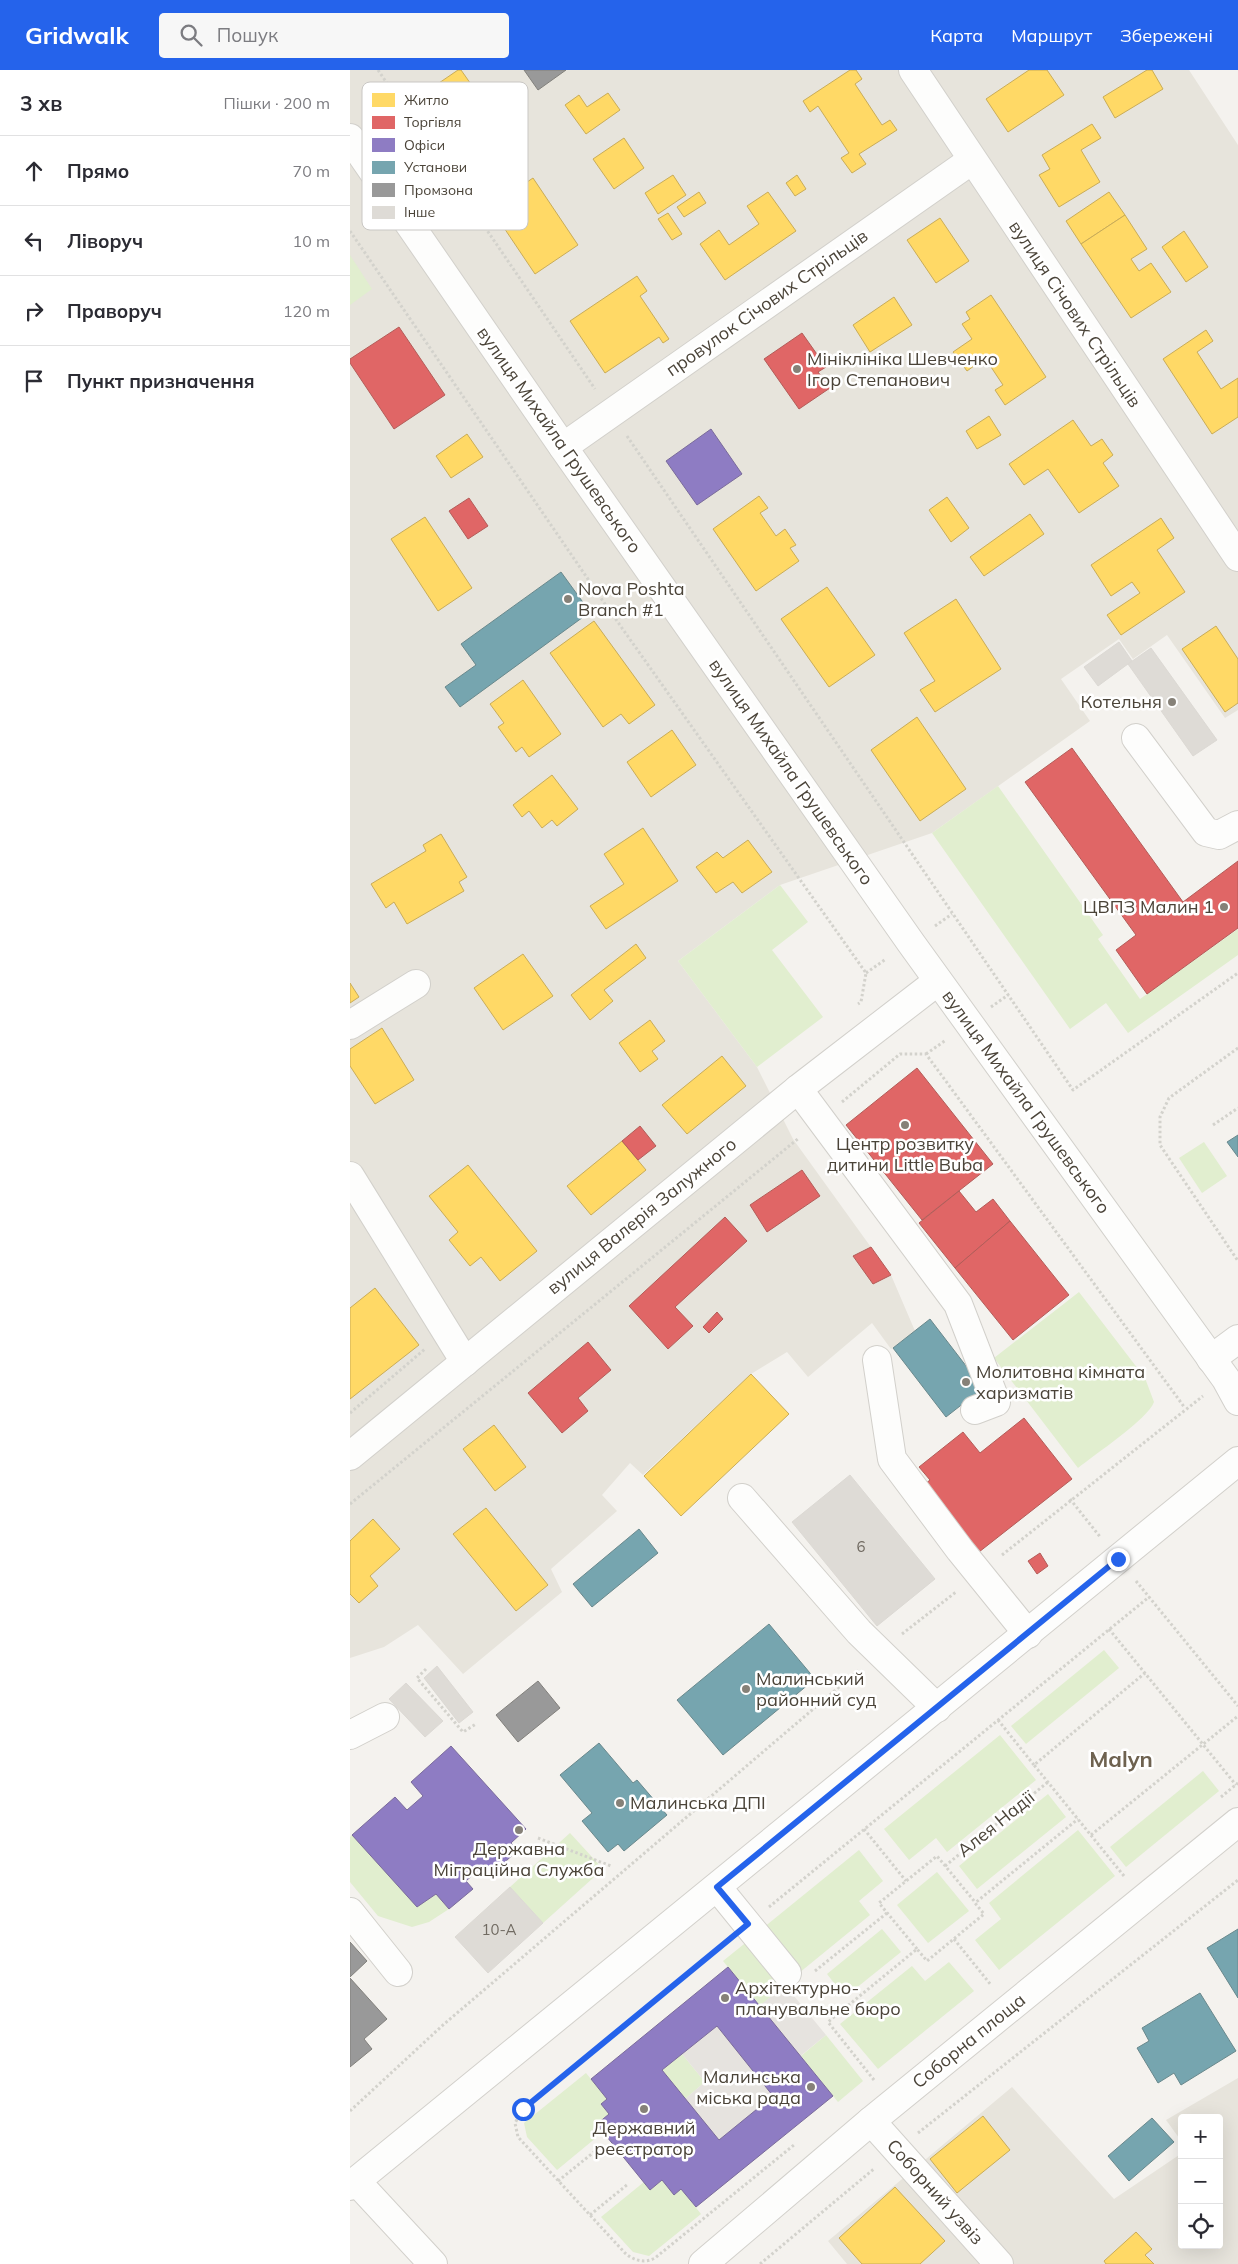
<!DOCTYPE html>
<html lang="uk">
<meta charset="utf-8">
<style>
:root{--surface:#fff;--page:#f7f7f7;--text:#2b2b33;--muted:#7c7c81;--line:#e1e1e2;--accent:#2563eb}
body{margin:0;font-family:Mulish,sans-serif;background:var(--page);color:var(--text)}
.controls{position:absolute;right:15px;bottom:15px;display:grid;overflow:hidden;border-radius:5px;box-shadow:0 5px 20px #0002}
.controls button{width:45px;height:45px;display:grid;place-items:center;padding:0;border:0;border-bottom:1px solid var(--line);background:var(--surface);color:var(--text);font:25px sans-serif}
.stop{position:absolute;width:15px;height:15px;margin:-11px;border:4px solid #2563eb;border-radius:50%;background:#fff}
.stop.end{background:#2563eb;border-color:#fff;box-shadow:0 1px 5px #0008}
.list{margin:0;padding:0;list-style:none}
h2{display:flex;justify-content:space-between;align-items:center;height:65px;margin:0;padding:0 20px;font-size:21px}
h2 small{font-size:16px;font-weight:400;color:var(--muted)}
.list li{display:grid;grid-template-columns:32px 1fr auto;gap:15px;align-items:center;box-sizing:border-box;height:70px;padding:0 20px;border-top:1px solid var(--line)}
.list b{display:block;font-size:19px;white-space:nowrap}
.list em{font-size:16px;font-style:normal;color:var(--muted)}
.icon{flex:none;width:28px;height:28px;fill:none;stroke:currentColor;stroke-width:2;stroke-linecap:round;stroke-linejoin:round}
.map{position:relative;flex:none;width:888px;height:2194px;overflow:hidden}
header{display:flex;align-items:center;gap:30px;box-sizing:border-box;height:70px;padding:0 25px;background:var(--accent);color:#fff}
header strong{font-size:24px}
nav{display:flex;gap:28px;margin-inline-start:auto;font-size:18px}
.search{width:350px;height:45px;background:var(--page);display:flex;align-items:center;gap:12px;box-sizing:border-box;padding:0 18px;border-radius:5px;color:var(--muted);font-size:19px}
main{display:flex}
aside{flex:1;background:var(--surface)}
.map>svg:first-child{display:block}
.residential{fill:#e7e4dc}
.green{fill:#e1eecf}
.parking{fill:#e6e3df}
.homes{fill:#ffd966;stroke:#c9ac58}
.shops{fill:#e06666;stroke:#b35c58}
.offices{fill:#8e7cc3;stroke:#7a6b9a;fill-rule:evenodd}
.public{fill:#76a5af;stroke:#69888c}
.industry{fill:#999;stroke:#82807c}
.building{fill:#dedbd6;stroke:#dcd9d4}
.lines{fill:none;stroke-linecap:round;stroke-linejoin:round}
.minor-casing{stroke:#d2d0cb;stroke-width:30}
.path{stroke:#d3d2cc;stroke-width:3;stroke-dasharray:2.5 2.5;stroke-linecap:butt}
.minor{stroke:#fdfdfc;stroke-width:28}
.route{stroke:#2563eb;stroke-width:6}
.poi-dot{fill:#868178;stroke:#fff;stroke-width:2}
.labels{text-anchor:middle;stroke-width:5;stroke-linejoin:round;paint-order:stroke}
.number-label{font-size:15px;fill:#706a61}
.street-label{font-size:18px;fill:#4b4439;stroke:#fff}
.poi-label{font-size:18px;fill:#4b4439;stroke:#fff;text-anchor:start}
.district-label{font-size:22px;font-weight:bold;fill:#6e6250;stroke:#fff}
.key{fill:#fff;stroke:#c9c7c4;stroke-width:1}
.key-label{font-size:14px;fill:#4b4439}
</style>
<header>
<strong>Gridwalk</strong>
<div class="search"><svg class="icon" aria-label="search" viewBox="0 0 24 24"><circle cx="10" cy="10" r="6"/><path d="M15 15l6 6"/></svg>Пошук</div>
<nav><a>Карта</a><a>Маршрут</a><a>Збережені</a></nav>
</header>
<main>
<aside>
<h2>3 хв<small>Пішки · 200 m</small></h2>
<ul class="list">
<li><svg class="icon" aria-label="ahead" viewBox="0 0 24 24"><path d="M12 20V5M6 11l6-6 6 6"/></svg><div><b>Прямо</b></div><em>70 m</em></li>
<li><svg class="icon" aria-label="left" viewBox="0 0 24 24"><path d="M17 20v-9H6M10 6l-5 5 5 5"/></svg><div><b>Ліворуч</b></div><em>10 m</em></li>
<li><svg class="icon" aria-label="right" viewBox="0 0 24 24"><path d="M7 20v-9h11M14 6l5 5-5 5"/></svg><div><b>Праворуч</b></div><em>120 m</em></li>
<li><svg class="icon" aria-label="arrive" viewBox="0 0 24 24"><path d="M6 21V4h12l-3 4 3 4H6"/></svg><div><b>Пункт призначення</b></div></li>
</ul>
</aside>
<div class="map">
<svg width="888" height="2194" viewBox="0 0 888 2194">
<rect width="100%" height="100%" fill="#f4f2ee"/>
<g class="residential">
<polygon points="0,0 839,0 888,75 888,640 875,648 817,565 783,589 769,569 711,609 740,651 582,763 430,815 328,891 407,997 443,1069 541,1205 565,1261 541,1279 522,1253 458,1307 437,1282 401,1304 293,1405 280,1393 252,1425 267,1441 201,1499 212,1522 113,1604 68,1555 34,1577 0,1588"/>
<polygon points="888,2008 888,2194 497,2194 478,2171 662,2017 764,2129 832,2083 832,2175 869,2175 869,2048 832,2048 832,2072 816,2050"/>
</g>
<g class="green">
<polygon points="0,185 22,219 0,235"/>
<polygon points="648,716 753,865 748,869 790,929 888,859 888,885 778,963 756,933 720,959 582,763"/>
<polygon points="430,815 458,852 422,880 473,947 407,997 328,891"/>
<polygon points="854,1072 877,1106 852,1123 829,1088"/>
<path d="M729,1222L795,1308L804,1332C798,1349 744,1385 728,1398L644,1288Z"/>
<polygon points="754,1580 769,1598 676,1674 661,1656"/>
<polygon points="650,1665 686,1710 597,1782 586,1768 559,1790 534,1759"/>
<polygon points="853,1701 869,1721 776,1797 760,1777"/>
<polygon points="698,1724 716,1747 627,1819 609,1796"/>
<polygon points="728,1760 765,1806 649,1900 625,1870 651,1849 639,1833"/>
<polygon points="220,1763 253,1799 193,1853 160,1817"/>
<polygon points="2,1765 67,1836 86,1824 99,1839 79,1852 62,1857 28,1846 0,1812 0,1767"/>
<polygon points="509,1780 533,1811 509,1831 520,1845 449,1903 413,1858"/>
<polygon points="587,1802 619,1841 578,1873 547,1835"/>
<polygon points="532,1859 551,1882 495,1927 477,1904"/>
<polygon points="399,1870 435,1915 410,1936 373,1891"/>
<polygon points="599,1892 624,1921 528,1999 490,1954 562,1896 575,1911"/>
<polygon points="476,1965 513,2011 488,2032 451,1986"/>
<polygon points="332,1984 355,2012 335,2029 312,2000"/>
<polygon points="236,2003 257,2029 251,2034 259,2044 247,2054 253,2062 207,2100 177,2067 174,2053"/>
<polygon points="312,2110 324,2125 331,2119 351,2144 299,2186 283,2182 251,2147 294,2112 300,2120"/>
</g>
<polygon class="parking" points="435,1915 476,1965 415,2015 423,2026 369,2070 335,2029 355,2012 332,1984 367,1956 374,1965"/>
<g class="homes">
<polygon points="108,0 111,0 156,64 112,94 67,28"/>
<polygon points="500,0 506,0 512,9 505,14 532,55 540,50 547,60 509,84 516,94 502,103 491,88 499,83 468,36 460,42 453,31"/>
<polygon points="679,0 697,0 714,25 658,62 636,29"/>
<polygon points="797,0 802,0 813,19 765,48 753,27"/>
<polygon points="258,23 270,40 236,64 215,35 229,25 237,37"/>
<polygon points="742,54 751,68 731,80 750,112 709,137 689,105 700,99 692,85"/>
<polygon points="274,68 294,98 264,119 243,89"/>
<polygon points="323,105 336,125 308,144 295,123"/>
<polygon points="447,105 456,119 445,126 436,113"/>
<polygon points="183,108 228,175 185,204 140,137"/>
<polygon points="349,122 356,133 334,147 327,137"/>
<polygon points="418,122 446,161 375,210 350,174 369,160 379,175 409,154 397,136"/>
<polygon points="759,122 775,145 731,174 716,151"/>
<polygon points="318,143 332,164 322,170 308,149"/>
<polygon points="775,145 797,179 781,189 789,201 801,193 821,222 781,248 731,174"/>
<polygon points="590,148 619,191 586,213 557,170"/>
<polygon points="834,161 858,197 836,212 812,177"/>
<polygon points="287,206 297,221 290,226 319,269 313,273 309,267 255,303 220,251"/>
<polygon points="641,225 696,307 655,335 645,320 653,315 635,288 617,301 603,282 622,269 612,254 620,249 616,242"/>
<polygon points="544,227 562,255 520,282 503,255"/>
<polygon points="856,260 863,271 847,282 871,319 888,308 888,347 862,364 813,289"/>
<polygon points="639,346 651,365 627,379 616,361"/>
<polygon points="723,350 741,376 752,369 763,385 753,393 769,416 729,443 698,399 674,415 659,394"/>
<polygon points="117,364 133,387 101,408 86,386"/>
<polygon points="409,426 418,438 410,443 426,466 435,459 446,475 440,478 449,491 406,521 363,459"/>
<polygon points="597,427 619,458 601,472 579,440"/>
<polygon points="680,444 694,464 634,506 620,487"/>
<polygon points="75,447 122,518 88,541 41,469"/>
<polygon points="811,448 824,468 807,480 835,522 771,565 757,545 790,523 782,512 761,526 741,495"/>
<polygon points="477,517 525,585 479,617 431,549"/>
<polygon points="606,529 651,599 585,642 570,620 585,611 554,563"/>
<polygon points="244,551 305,635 279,654 271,644 253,657 200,583"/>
<polygon points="866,556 888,589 888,633 875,642 832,579"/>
<polygon points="173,610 211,664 179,687 172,677 166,682 148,657 154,653 140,634"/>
<polygon points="567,647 616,719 570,751 521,680"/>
<polygon points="322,660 346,695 301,727 277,692"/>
<polygon points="202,705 228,739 207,756 202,750 192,758 179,741 172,747 163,735"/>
<polygon points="293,758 328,811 256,859 240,836 274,814 254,784"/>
<polygon points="91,764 117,807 109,812 114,821 57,854 44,832 36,838 21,814 76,781 73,775"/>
<polygon points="398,770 422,802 392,823 383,812 366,823 346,797 367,782 373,788"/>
<polygon points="286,874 296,888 254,920 263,931 240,950 221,925"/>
<polygon points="173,884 203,926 153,960 124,918"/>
<polygon points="0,913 9,927 0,933"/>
<polygon points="300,950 315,971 302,981 308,989 290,1002 269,973"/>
<polygon points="32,958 64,1010 25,1034 0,996 0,979"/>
<polygon points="372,986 396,1016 337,1064 312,1035"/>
<polygon points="272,1071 296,1100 241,1145 217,1116"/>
<polygon points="118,1095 187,1181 150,1211 131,1187 120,1196 99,1170 108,1162 79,1126"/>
<polygon points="25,1218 69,1275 0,1329 0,1238"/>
<polygon points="401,1304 439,1344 331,1446 294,1406"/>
<polygon points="144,1355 176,1397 145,1421 113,1379"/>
<polygon points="136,1438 198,1515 166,1541 103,1464"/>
<polygon points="23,1449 50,1479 20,1506 28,1516 9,1533 0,1524 0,1471"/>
<polygon points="633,2046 660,2080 607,2123 580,2089"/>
<polygon points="545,2117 595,2171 570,2194 512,2194 489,2168"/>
<polygon points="786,2162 802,2179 795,2185 804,2194 756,2194 754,2191"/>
</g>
<g class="shops">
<polygon points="49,257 95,325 44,359 0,293 0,289"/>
<polygon points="452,263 476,297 468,302 480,318 449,339 414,289"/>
<polygon points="119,428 138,456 118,469 99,441"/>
<polygon points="722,678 833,832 888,791 888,858 797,924 766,880 786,865 675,712"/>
<polygon points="567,998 643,1094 572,1150 496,1055"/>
<polygon points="290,1056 306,1076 288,1090 272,1071"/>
<polygon points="452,1100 470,1126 417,1162 400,1135"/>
<polygon points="609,1121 626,1142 643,1129 660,1151 605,1198 569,1153"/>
<polygon points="375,1147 397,1171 325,1237 343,1256 318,1279 279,1236"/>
<polygon points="660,1151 719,1225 663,1270 605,1198"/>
<polygon points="521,1177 541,1205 523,1214 503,1186"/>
<polygon points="367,1242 373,1249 359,1263 353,1257"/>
<polygon points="238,1272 261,1300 228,1328 238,1341 212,1363 178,1323"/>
<polygon points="674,1348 722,1409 629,1482 575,1414 580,1410 569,1397 613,1362 630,1383"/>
<polygon points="690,1483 698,1496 687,1504 678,1491"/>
</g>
<g class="offices">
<polygon points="361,359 392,404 347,435 316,391"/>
<polygon points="101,1676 176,1759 161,1773 168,1780 143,1803 135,1794 116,1811 123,1819 99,1839 86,1824 67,1837 2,1765 45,1727 57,1740 73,1726 61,1712"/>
<path d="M378,1897L483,2026L346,2137L331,2119L324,2125L312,2110L300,2120L253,2062L247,2054L259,2044L251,2034L257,2029L241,2009ZM367,1956L423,2026L369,2070L312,2000Z"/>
</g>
<g class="public">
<polygon points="211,502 240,542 110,637 95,617 126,595 111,574"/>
<polygon points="888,1065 888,1087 877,1072"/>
<polygon points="580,1249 633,1318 596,1347 543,1278"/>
<polygon points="289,1459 308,1483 242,1537 223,1514"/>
<polygon points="419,1554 465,1609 373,1685 327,1630"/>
<polygon points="249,1673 283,1713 287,1710 317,1745 274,1781 268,1774 258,1782 232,1751 242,1743 210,1705"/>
<polygon points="888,1859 888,1928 857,1878"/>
<polygon points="850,1923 886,1981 831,2015 824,2003 808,2013 787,1978 799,1971 792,1958"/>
<polygon points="802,2048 824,2072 779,2111 758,2086"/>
</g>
<g class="industry">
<polygon points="174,0 216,0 188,20"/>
<polygon points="188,1611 210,1638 168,1672 146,1645"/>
<polygon points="0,1872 17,1891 0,1907"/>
<polygon points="0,1908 37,1949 14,1969 22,1979 0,1997"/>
</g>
<g class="building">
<polygon points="769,572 782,591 748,616 734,597"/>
<polygon points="801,578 867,670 843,686 778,594"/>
<polygon points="500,1405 585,1509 527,1556 442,1452"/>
<polygon points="87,1596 123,1642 109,1653 74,1608"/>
<polygon points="56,1613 93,1651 75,1667 39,1629"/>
<polygon points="160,1817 193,1853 138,1903 105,1867"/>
</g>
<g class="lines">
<g class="minor-casing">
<g id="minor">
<polyline points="563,0 888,487"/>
<polyline points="0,68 213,377 561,873 876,1309 888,1331"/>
<polyline points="213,377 622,90"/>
<polyline points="786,668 856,762 869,765 888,755"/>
<polyline points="0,955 66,914"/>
<polyline points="448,1019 608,1234 646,1332 625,1340"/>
<polyline points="0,1106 115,1292"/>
<polyline points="861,1289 888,1269"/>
<polyline points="527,1290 542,1389 610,1480 678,1564"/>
<polyline points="0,1386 448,1019 588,911"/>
<polyline points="392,1428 509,1562 587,1638"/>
<polyline points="0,1665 35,1647"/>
<polyline points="367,1817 437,1903"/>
<polyline points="0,1842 48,1902"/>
<polyline points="521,2051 649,2194"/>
<polyline points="6,2111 83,2194"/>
<polyline points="0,2116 888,1391"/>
<polyline points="353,2194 521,2051 888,1752"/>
</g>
</g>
<g class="path">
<polyline points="28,0 245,319"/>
<polyline points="0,161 255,534 516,903 511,932 508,934"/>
<polyline points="277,366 723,1020 888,903"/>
<polyline points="585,856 602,844"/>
<polyline points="516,903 536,889"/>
<polyline points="641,937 658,925"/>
<polyline points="888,978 819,1028 810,1047 810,1075 888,1191"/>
<polyline points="576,984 596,970"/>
<polyline points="492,1032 550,984 576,984 835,1338"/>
<polyline points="863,1055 888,1038"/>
<polyline points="0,1343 75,1279"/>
<polyline points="720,1429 751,1468"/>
<polyline points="0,1434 449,1068"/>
<polyline points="652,1485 853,1326"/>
<polyline points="786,1511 888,1636"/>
<polyline points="759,1559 886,1715"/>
<polyline points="552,1564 606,1522"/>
<polyline points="76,1599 67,1608 113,1662 126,1654"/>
<polyline points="648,1650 684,1695"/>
<polyline points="871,1727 888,1713"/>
<polyline points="514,1759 556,1811"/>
<polyline points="741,1765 888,1646"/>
<polyline points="188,1768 261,1796"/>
<polyline points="595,1796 698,1712"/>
<polyline points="774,1806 684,1695 795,1603"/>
<polyline points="419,1837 799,1527"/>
<polyline points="604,1869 641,1915"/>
<path d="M376,1872L173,2039L165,2053L168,2067L275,2183C283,2190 294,2194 305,2188L444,2075"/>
<polyline points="567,1879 529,1833 587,1786 625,1832"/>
<polyline points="465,1901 537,1843"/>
<polyline points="524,2010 478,1952 567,1879 577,1891 634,1844 625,1833 728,1749"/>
<polyline points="0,2041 93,1955 509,1600"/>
<polyline points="568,2063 888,1810"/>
<polyline points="208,2111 249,2078"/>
<polyline points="240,2145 278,2114"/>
<polyline points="410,2194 525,2098"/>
</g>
<use href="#minor" class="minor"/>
</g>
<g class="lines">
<polyline class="route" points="173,2039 398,1854 367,1817 768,1489"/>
</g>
<g class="poi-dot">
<circle cx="447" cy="299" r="5"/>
<circle cx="218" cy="529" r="5"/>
<circle cx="822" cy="632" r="5"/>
<circle cx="874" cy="837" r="5"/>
<circle cx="555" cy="1055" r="5"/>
<circle cx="616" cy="1312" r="5"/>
<circle cx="396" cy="1619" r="5"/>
<circle cx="270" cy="1733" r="5"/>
<circle cx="169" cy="1760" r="5"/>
<circle cx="375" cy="1928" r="5"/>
<circle cx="461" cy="2017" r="5"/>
<circle cx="294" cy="2039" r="5"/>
</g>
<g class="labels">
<g class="number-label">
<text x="511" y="1482">6</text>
<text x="149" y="1865">10-А</text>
</g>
<g class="street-label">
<text transform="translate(417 233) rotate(-35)" y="6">провулок Січових Стрільців</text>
<text transform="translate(725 244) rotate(56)" y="6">вулиця Січових Стрільців</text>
<text transform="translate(209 370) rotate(55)" y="6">вулиця Михайла Грушевського</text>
<text transform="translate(441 702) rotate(55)" y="6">вулиця Михайла Грушевського</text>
<text transform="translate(676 1032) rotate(54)" y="6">вулиця Михайла Грушевського</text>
<text transform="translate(292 1146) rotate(-39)" y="6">вулиця Валерія Залужного</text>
<text transform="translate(646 1754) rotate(-39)" y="6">Алея Надії</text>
<text transform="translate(619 1971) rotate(-39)" y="6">Соборна площа</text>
<text transform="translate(585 2122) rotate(48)" y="6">Соборний узвіз</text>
</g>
<g class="poi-label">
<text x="457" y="295">Мініклініка Шевченко<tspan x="457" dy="21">Ігор Степанович</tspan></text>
<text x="228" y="525">Nova Poshta<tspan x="228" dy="21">Branch #1</tspan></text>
<text x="812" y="638" text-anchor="end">Котельня</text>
<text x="864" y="843" text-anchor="end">ЦВПЗ Малин 1</text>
<text x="555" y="1080" text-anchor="middle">Центр розвитку<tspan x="555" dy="21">дитини Little Buba</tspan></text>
<text x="626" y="1308">Молитовна кімната<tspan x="626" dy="21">харизматів</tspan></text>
<text x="406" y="1615">Малинський<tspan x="406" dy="21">районний суд</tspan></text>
<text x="280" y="1739">Малинська ДПІ</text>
<text x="169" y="1785" text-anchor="middle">Державна<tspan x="169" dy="21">Міграційна Служба</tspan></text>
<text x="385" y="1924">Архітектурно-<tspan x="385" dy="21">планувальне бюро</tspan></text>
<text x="451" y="2013" text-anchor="end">Малинська<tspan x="451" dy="21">міська рада</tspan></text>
<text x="294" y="2064" text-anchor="middle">Державний<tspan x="294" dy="21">реєстратор</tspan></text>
</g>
<g class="district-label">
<text x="771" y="1697">Malyn</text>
</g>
</g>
<rect x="12" y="12" width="166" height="148" rx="8" class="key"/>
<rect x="22" y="23" width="23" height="14" fill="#ffd966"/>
<rect x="22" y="46" width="23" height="13" fill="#e06666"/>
<rect x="22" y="68" width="23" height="14" fill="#8e7cc3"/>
<rect x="22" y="91" width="23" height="13" fill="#76a5af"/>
<rect x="22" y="113" width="23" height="14" fill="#999"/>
<rect x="22" y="136" width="23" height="13" fill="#dedbd6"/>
<g class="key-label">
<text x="54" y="35">Житло</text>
<text x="54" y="57">Торгівля</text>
<text x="54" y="80">Офіси</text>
<text x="54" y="102">Установи</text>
<text x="54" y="125">Промзона</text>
<text x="54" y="147">Інше</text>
</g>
</svg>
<div class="controls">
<button>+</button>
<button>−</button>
<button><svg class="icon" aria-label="locate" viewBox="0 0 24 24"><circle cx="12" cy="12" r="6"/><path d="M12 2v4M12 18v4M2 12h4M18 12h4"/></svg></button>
</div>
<div class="stop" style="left:173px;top:2039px"></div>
<div class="stop end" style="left:768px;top:1489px"></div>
</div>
</main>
